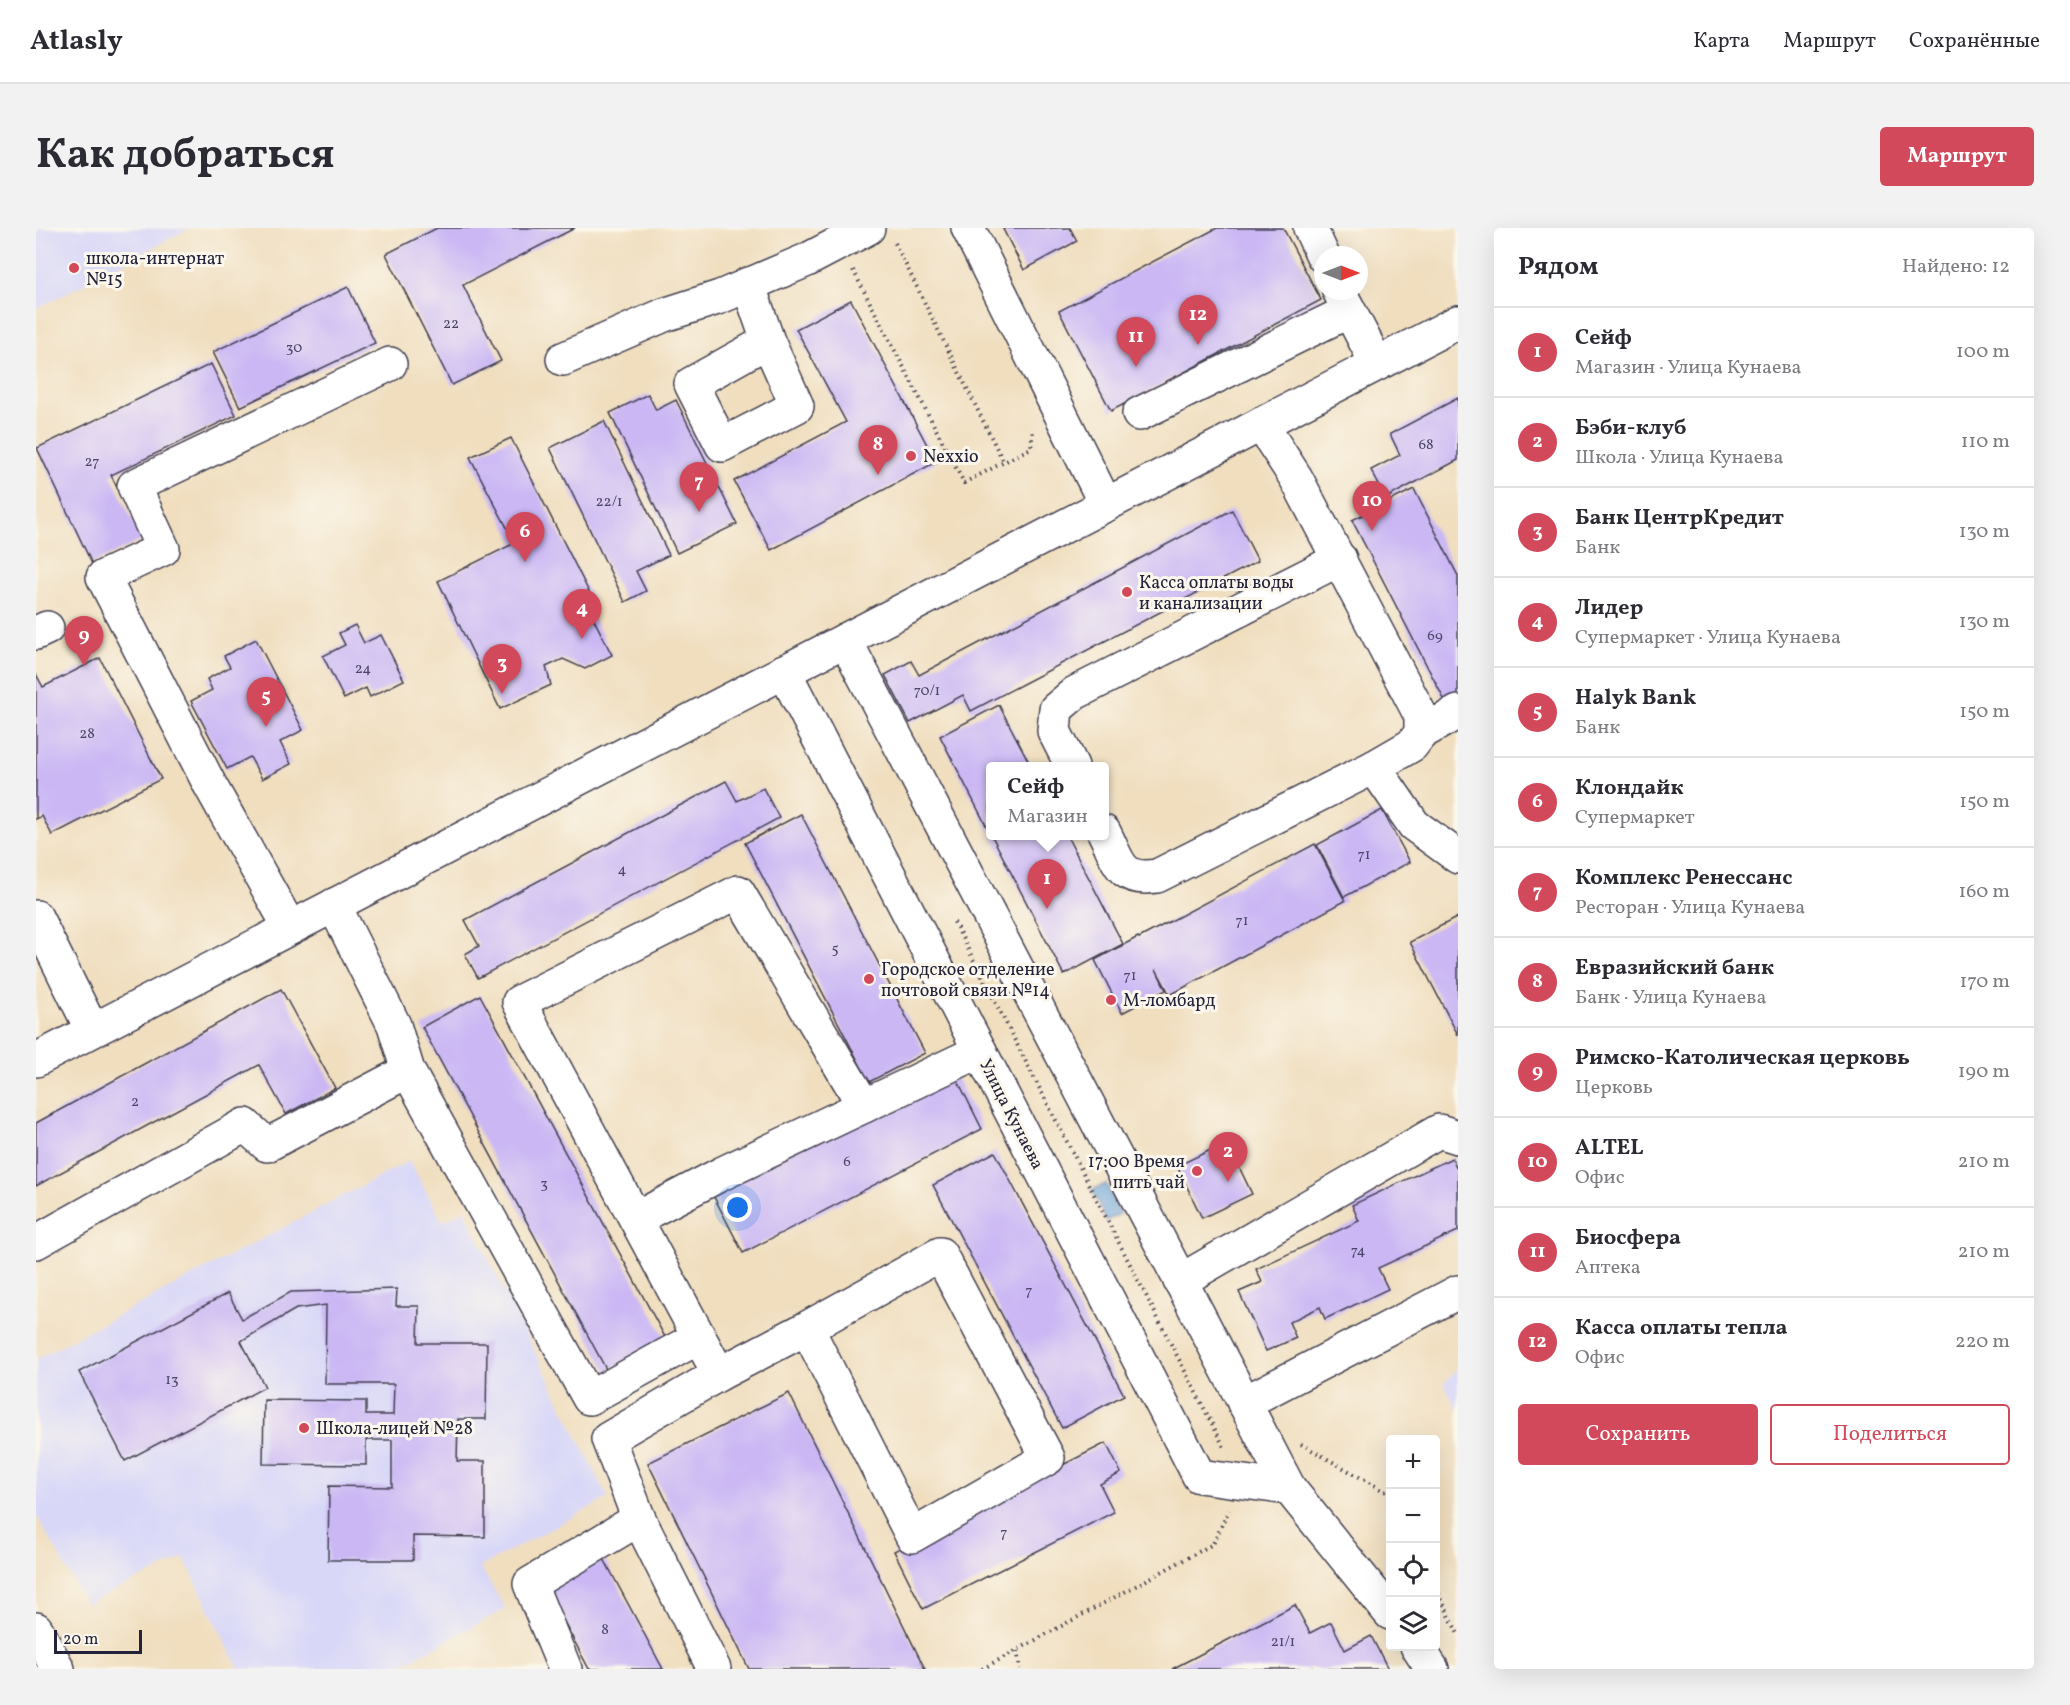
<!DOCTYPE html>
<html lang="ru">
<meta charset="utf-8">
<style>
:root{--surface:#fff;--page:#f2f2f3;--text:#2b2b33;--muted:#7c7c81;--line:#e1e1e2;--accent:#d1495b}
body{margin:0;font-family:Vollkorn,serif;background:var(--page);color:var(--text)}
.controls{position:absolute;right:18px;bottom:18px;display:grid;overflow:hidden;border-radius:6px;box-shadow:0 6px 24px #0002}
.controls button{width:54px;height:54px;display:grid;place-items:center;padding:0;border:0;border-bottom:2px solid var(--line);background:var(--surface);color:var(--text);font:30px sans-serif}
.compass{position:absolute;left:1278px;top:18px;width:54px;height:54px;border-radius:50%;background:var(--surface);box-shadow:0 6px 24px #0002;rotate:90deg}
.scale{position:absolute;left:18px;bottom:15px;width:88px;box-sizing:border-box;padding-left:6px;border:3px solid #22223b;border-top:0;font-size:16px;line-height:21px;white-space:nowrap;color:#22223b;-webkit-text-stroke:4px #fbf7ec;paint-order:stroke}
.you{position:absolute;left:702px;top:980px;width:21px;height:21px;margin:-15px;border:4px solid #fff;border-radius:50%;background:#1a73e8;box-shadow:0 0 0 9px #1a73e833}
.badge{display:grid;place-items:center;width:39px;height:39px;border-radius:50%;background:var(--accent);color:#fff;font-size:20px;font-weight:700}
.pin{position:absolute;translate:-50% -50px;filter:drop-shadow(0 2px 3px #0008)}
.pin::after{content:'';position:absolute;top:32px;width:21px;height:18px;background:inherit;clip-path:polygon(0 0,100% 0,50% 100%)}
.popup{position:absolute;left:950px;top:534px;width:123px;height:78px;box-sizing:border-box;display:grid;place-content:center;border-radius:6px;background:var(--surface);filter:drop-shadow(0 2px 4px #0005);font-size:20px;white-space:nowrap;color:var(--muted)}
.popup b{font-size:22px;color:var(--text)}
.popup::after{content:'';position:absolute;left:50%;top:100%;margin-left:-12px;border:12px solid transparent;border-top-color:var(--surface)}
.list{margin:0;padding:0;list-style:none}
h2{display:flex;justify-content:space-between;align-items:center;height:78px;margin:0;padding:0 24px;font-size:26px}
h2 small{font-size:20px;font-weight:400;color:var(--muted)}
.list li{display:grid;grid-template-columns:39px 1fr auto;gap:18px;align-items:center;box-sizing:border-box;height:90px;padding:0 24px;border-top:2px solid var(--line)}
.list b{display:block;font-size:22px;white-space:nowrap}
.list p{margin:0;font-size:20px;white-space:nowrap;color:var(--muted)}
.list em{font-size:20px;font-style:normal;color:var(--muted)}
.actions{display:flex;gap:12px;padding:18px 24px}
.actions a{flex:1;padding:14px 0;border:2px solid var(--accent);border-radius:6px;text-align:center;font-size:21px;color:var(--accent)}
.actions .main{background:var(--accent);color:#fff}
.icon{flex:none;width:33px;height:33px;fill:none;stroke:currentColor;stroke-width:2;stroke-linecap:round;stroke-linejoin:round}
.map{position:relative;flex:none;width:1422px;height:1441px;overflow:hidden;border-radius:6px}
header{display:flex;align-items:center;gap:36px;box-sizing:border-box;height:84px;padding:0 30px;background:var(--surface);border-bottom:2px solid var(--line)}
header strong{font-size:28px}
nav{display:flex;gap:33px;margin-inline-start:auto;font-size:21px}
.intro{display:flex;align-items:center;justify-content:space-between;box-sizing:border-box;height:144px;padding:0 36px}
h1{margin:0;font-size:42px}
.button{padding:15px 27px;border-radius:6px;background:var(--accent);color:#fff;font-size:21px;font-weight:700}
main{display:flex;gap:36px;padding:0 36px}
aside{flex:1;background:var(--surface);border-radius:6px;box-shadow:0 6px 24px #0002}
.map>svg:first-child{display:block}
.built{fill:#d8d7f8}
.water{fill:#67a0d6;stroke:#446188;stroke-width:1.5}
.building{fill:#cab7f4}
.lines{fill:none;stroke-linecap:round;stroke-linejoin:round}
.minor-casing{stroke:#413e4f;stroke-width:36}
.path{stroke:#413e4f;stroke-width:4;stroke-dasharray:1.5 4.5;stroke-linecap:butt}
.minor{stroke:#fff;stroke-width:33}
.poi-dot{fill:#d1495b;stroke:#fbf7ec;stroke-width:2}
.labels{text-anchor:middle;stroke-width:6;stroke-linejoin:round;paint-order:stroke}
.number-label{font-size:15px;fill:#4c4769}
.poi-label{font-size:18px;fill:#22223b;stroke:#fbf7ec;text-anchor:start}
.street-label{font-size:18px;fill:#22223b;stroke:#fbf7ec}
</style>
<header>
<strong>Atlasly</strong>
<nav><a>Карта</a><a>Маршрут</a><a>Сохранённые</a></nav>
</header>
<div class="intro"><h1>Как добраться</h1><a class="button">Маршрут</a></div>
<main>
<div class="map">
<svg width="1422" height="1441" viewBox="0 0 1422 1441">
<rect width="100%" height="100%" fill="#fbf7ec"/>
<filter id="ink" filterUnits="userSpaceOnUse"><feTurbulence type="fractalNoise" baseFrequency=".0167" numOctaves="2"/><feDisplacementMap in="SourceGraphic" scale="12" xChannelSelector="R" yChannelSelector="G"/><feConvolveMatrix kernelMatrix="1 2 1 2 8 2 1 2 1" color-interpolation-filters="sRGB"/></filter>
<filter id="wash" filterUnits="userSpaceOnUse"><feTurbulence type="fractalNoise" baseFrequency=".008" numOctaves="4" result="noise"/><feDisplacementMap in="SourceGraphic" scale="24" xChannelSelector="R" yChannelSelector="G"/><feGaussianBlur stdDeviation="1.35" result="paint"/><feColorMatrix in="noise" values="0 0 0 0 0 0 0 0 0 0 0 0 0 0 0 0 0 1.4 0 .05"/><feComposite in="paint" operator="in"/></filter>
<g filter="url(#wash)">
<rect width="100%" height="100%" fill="#f0debf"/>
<g class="built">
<polygon points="0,0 154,0 0,81"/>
<polygon points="373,933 407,994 428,982 572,1270 444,1339 470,1381 358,1441 203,1441 148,1330 50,1376 0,1286 0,1131"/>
<polygon points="1422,1141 1422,1183 1408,1155"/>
</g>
<polygon class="water" points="1070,956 1084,986 1070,993 1056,962"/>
<g id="blocks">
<g class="building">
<polygon points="401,0 539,0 427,57 465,133 416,157 350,26"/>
<polygon points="969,0 1034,0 1041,13 988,42 967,1"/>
<polygon points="1181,0 1247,0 1285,72 1075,183 1023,83"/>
<polygon points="312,59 339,115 204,179 177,124"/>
<polygon points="815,72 900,234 735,322 698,253 810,194 760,101"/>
<polygon points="175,136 200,187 75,247 106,312 56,336 1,220"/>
<polygon points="612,166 620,182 640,172 701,296 641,325 574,185"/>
<polygon points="1422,170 1422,232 1350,270 1335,242 1364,227 1354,206"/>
<polygon points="568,193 633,327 600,343 610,363 589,374 514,220"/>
<polygon points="475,210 557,372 550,376 576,427 549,441 527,431 510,439 515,457 464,481 402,353 479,315 434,229"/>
<polygon points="1378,261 1422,348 1422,467 1409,473 1316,292"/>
<polygon points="1196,282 1222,333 935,483 927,467 874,495 849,447 875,433 883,447"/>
<polygon points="319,397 328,415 345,407 368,452 334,469 330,460 308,471 287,428 309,417 303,405"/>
<polygon points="220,411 267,502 244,514 255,536 226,551 214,529 191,541 155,473 176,462 171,451 194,439 188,428"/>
<polygon points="64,430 125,551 16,607 6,588 0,591 0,446 7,459"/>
<polygon points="963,477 995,538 954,538 954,605 904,508"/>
<polygon points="690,553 701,573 727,560 743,590 442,750 429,726 443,718 429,692"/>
<polygon points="1346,582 1374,634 1308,669 1281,617"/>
<polygon points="765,586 889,825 833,854 709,615"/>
<polygon points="956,608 1031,608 1087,716 1028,747"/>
<polygon points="1279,616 1309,673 1134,767 1120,741 1130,762 1086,785 1059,732 1102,709 1103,710"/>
<polygon points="1422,689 1422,807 1374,714"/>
<polygon points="245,761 299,860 250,886 223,837 0,958 0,895"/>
<polygon points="444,767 630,1111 571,1143 386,799"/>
<polygon points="916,841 946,901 707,1025 676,965"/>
<polygon points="1191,914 1216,966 1166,990 1141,938"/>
<polygon points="959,924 1088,1167 1026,1200 897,957"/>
<polygon points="1416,930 1422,943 1422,1003 1342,1040 1352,1061 1289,1091 1284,1079 1253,1094 1260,1110 1230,1123 1203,1064 1226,1054 1220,1041 1323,993 1316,977"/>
<polygon points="361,1061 360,1078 383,1078 382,1115 451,1115 450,1191 422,1191 421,1233 449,1233 449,1309 377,1308 377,1332 292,1332 293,1258 356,1259 356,1212 330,1212 330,1237 227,1236 228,1172 330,1173 330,1187 357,1187 358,1156 289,1156 290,1077 260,1081 205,1113 229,1159 89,1233 43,1144 192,1065 206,1091 255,1064"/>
<polygon points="753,1165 889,1441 713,1441 612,1235"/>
<polygon points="1070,1215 1085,1245 1064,1256 1078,1284 887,1381 858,1323"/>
<polygon points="568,1331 627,1441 553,1441 511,1361"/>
<polygon points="1259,1377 1274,1405 1295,1394 1309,1422 1335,1408 1352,1441 1276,1441 1276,1439 1272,1441 1136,1441"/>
</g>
</g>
</g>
<g filter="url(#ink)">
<use href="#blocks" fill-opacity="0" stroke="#413e4f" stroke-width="1.5"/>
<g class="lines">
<g class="minor-casing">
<g id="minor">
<polyline points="932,0 1070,277"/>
<polyline points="1274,0 1287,28"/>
<polyline points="712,56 732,113 761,178 686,217 655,156 732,113"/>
<polyline points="1303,63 1341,136"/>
<polyline points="527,131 628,87 684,69 771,32 832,0"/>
<polyline points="1103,186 1313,83"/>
<polyline points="0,405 11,400"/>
<polyline points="809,412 1253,1260 1354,1385"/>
<polyline points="748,443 1163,1248 1253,1260"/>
<polyline points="1385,505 1422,484"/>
<polyline points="1036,538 1018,503 1020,481 1039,465 1304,331"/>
<polyline points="1338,539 1378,597 1422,629"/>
<path d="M1068,604C1083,633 1083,654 1121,648L1338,539L1376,517L1385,505V488L1260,250L1225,196"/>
<polyline points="298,677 358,797 372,843 553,1170 663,1109"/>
<polyline points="0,689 56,802"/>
<polyline points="254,700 174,557 67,349 127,321 98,258 354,136"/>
<polyline points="0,832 1422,94"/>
<polyline points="601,990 685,946 828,878"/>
<polyline points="0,1014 209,897 231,917 372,843"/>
<polyline points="1144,1053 1403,903 1422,909"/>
<polyline points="683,1146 771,1100 876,1308 1012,1230 904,1026 771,1100"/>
<polyline points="1208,1175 1422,1064"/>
<polyline points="603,1291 678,1441"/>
<polyline points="0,1401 22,1441"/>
<polyline points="1381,1418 1396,1441"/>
<polyline points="529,1441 494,1356 603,1291 572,1211 683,1146 483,774 702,664 828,878 944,823"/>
</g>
</g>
<g class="path">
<polyline points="859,15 968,235"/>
<polyline points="817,42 928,255 995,220 997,201"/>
<polyline points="918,694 1189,1221"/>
<polyline points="1265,1216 1352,1265 1354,1270"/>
<polyline points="1400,1360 1422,1406"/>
<polyline points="981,1423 984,1441"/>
<polyline points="946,1441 1177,1316 1193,1282"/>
</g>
<use href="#minor" class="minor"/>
</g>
</g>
<g class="poi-dot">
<circle cx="38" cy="40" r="6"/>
<circle cx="875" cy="228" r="6"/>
<circle cx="1091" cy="364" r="6"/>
<circle cx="833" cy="751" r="6"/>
<circle cx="1075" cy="772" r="6"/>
<circle cx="1161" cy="943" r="6"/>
<circle cx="268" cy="1200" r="6"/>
</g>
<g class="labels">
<g class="number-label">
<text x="415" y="100">22</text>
<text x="258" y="124">30</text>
<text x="1390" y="221">68</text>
<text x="56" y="238">27</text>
<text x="573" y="278">22/1</text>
<text x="1399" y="412">69</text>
<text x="327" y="445">24</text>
<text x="891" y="467">70/1</text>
<text x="51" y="510">28</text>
<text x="1328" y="631">71</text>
<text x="586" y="646">4</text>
<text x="1206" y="697">71</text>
<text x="799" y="725">5</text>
<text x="1094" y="752">71</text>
<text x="99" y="878">2</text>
<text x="811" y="938">6</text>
<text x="508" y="960">3</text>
<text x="1322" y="1027">74</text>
<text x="993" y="1067">7</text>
<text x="136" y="1156">13</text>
<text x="968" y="1309">7</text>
<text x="569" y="1406">8</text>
<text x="1247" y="1418">21/1</text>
</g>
<g class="poi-label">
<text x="50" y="36">школа-интернат<tspan x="50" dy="21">№15</tspan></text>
<text x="887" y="234">Nexxio</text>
<text x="1103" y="360">Касса оплаты воды<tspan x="1103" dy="21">и канализации</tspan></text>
<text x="845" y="747">Городское отделение<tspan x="845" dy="21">почтовой связи №14</tspan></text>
<text x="1087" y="778">М-ломбард</text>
<text x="1149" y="939" text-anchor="end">17:00 Время<tspan x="1149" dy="21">пить чай</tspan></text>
<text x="280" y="1206">Школа-лицей №28</text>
</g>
<g class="street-label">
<text transform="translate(976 886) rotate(63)" y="6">Улица Кунаева</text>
</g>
</g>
</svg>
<div class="controls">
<button>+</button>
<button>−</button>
<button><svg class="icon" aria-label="locate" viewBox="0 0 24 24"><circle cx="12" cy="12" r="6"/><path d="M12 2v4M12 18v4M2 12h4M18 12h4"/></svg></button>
<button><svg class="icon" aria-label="layers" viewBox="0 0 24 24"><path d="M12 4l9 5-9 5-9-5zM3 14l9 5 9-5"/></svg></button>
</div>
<svg class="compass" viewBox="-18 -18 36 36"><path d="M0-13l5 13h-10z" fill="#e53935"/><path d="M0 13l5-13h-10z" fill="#7c7c81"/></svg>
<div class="scale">20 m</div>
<div class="you"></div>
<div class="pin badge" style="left:1011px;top:681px">1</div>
<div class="popup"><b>Сейф</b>Магазин</div>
<div class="pin badge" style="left:1192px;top:954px">2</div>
<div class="pin badge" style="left:466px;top:466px">3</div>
<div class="pin badge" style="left:546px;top:411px">4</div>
<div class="pin badge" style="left:230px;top:499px">5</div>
<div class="pin badge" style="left:489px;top:334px">6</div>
<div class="pin badge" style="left:663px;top:284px">7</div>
<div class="pin badge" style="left:842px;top:247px">8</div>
<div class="pin badge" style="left:48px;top:438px">9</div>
<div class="pin badge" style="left:1336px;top:303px">10</div>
<div class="pin badge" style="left:1100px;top:139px">11</div>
<div class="pin badge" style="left:1162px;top:117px">12</div>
</div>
<aside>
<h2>Рядом<small>Найдено: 12</small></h2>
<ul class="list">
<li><span class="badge">1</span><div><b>Сейф</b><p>Магазин · Улица Кунаева</p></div><em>100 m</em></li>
<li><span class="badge">2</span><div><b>Бэби-клуб</b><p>Школа · Улица Кунаева</p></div><em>110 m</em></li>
<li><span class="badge">3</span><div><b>Банк ЦентрКредит</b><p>Банк</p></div><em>130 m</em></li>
<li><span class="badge">4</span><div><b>Лидер</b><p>Супермаркет · Улица Кунаева</p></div><em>130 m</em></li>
<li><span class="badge">5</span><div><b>Halyk Bank</b><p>Банк</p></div><em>150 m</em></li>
<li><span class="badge">6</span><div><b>Клондайк</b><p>Супермаркет</p></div><em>150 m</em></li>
<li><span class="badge">7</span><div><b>Комплекс Ренессанс</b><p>Ресторан · Улица Кунаева</p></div><em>160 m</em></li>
<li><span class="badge">8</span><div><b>Евразийский банк</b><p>Банк · Улица Кунаева</p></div><em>170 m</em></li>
<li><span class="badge">9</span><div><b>Римско-Католическая церковь</b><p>Церковь</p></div><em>190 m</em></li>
<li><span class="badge">10</span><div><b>ALTEL</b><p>Офис</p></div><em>210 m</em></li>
<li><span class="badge">11</span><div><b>Биосфера</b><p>Аптека</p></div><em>210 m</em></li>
<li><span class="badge">12</span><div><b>Касса оплаты тепла</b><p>Офис</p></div><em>220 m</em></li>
</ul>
<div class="actions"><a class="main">Сохранить</a><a>Поделиться</a></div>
</aside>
</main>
